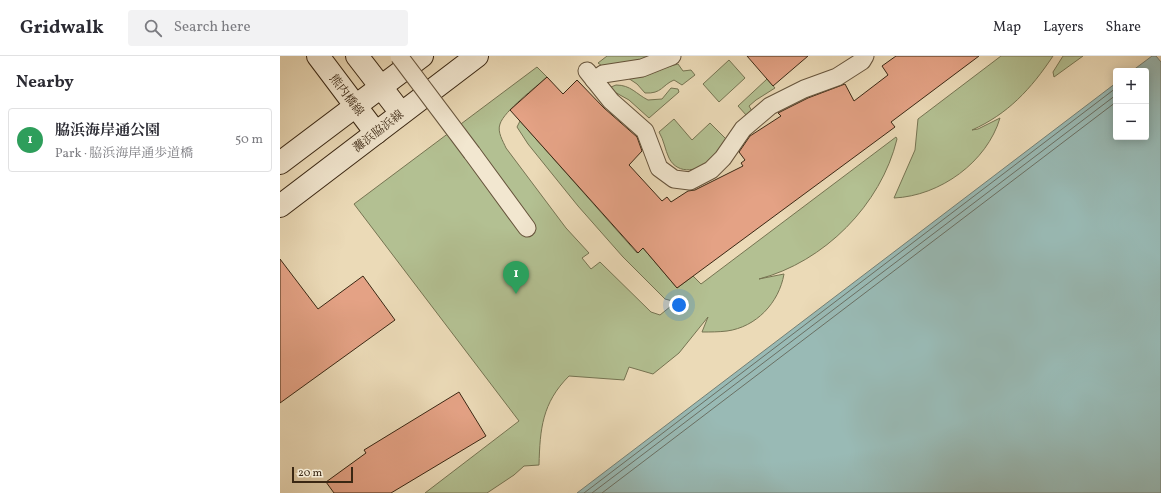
<!DOCTYPE html>
<meta charset="utf-8">
<style>
:root{--surface:#fff;--page:#f2f2f3;--text:#2b2b33;--muted:#7c7c81;--line:#e1e1e2;--accent:#2563eb}
body{margin:0;font-family:Vollkorn,"Noto Serif JP",serif;background:var(--page);color:var(--text)}
.controls{position:absolute;right:12px;top:12px;display:grid;overflow:hidden;border-radius:4px;box-shadow:0 2px 10px #0003}
.controls button{width:36px;height:36px;display:grid;place-items:center;padding:0;border:0;border-bottom:1px solid var(--line);background:var(--surface);color:var(--text);font:20px sans-serif}
.scale{position:absolute;left:12px;bottom:10px;width:61px;box-sizing:border-box;padding-left:4px;border:2px solid #3a2713;border-top:0;font-size:11px;line-height:14px;white-space:nowrap;color:#3a2713;-webkit-text-stroke:3px #f2e7d0;paint-order:stroke}
.you{position:absolute;left:399px;top:249px;width:14px;height:14px;margin:-10px;border:3px solid #fff;border-radius:50%;background:#1a73e8;box-shadow:0 0 0 6px #1a73e833}
.badge{display:grid;place-items:center;width:26px;height:26px;border-radius:50%;background:var(--accent);color:#fff;font-size:13px;font-weight:700}
.pin{position:absolute;translate:-50% -33px;filter:drop-shadow(0 1px 2px #0008)}
.pin::after{content:'';position:absolute;top:21px;width:14px;height:12px;background:inherit;clip-path:polygon(0 0,100% 0,50% 100%)}
.list{margin:0;padding:0;list-style:none}
h2{display:flex;justify-content:space-between;align-items:center;height:52px;margin:0;padding:0 16px;font-size:17px}
h2 small{font-size:13px;font-weight:400;color:var(--muted)}
.list li{display:grid;grid-template-columns:26px 1fr auto;gap:12px;align-items:center;box-sizing:border-box;height:64px;margin:0 8px 8px;padding:0 8px;border:1px solid var(--line);border-radius:4px}
.list b{display:block;font-size:15px;white-space:nowrap}
.list p{margin:0;font-size:13px;white-space:nowrap;color:var(--muted)}
.list em{font-size:13px;font-style:normal;color:var(--muted)}
.icon{flex:none;width:22px;height:22px;fill:none;stroke:currentColor;stroke-width:2;stroke-linecap:round;stroke-linejoin:round}
.map{position:relative;flex:none;width:881px;height:437px;overflow:hidden}
header{display:flex;align-items:center;gap:24px;box-sizing:border-box;height:56px;padding:0 20px;background:var(--surface);border-bottom:1px solid var(--line)}
header strong{font-size:19px}
nav{display:flex;gap:22px;margin-inline-start:auto;font-size:14px}
.search{width:280px;height:36px;background:var(--page);display:flex;align-items:center;gap:10px;box-sizing:border-box;padding:0 14px;border-radius:4px;color:var(--muted);font-size:15px}
main{display:flex}
aside{flex:1;background:var(--surface)}
.map>svg:first-child{display:block}
.green{fill:#b3c092;stroke:#767452}
.water{fill:#99bab5;stroke:#737f74}
.lines{fill:none;stroke-linecap:round;stroke-linejoin:round}
.shore{stroke:#6a7064;stroke-width:1}
.building{fill:#e4a285;stroke:#3a2713}
.street-casing{stroke:#66543c;stroke-width:19}
.secondary-casing{stroke:#3a2713;stroke-width:24}
.street{stroke:#f2e7d0;stroke-width:17}
.secondary{stroke:#f2e7d0;stroke-width:22}
.street-bridge-casing{stroke:#66543c;stroke-width:19;stroke-linecap:butt}
.street-bridge{stroke:#f2e7d0;stroke-width:17}
.labels{text-anchor:middle;stroke-width:3;stroke-linejoin:round;paint-order:stroke}
.street-label{font-size:12px;fill:#3a2713;stroke:#f2e7d0}
</style>
<header>
<strong>Gridwalk</strong>
<div class="search"><svg class="icon" aria-label="search" viewBox="0 0 24 24"><circle cx="10" cy="10" r="6"/><path d="M15 15l6 6"/></svg>Search here</div>
<nav><a>Map</a><a>Layers</a><a>Share</a></nav>
</header>
<main>
<aside>
<h2>Nearby<small></small></h2>
<ul class="list">
<li><span class="badge" style="background:#2e9e5b">1</span><div><b>脇浜海岸通公園</b><p>Park · 脇浜海岸通歩道橋</p></div><em>50 m</em></li>
</ul>
</aside>
<div class="map">
<svg width="881" height="437" viewBox="0 0 881 437">
<rect width="100%" height="100%" fill="#ebdab7"/>
<filter id="stains"><feTurbulence type="fractalNoise" baseFrequency=".005" numOctaves="4"/><feColorMatrix values="0 0 0 0 .2 0 0 0 0 .09 0 0 0 0 .02 0 0 0 .5 -.17"/></filter>
<radialGradient id="worn" r=".72"><stop offset=".6" stop-color="#630" stop-opacity="0"/><stop offset="1" stop-color="#630" stop-opacity=".3"/></radialGradient>
<g class="green">
<polygon points="327,0 372,0 354,9 325,12 318,7"/>
<path d="M721,0H773C751,33 728,58 692,74L698,73L720,62C707,106 660,140 614,142L635,94L638,63Z"/>
<polygon points="783,0 803,0 774,21 773,16"/>
<polygon points="449,4 465,22 439,46 423,28"/>
<path d="M398,8L403,15L411,14L415,19L402,29L394,24C382,29 382,38 365,37L357,28L348,22Z"/>
<path d="M257,11L267,21C256,31 224,55 220,68C217,76 223,85 226,92L286,172L309,197L302,202L311,213L320,206L371,256L380,259L396,246L385,243L343,201L298,150L248,88L237,71L240,65L357,197L363,192L397,232L413,220L421,228L616,81L617,83C601,149 544,206 479,223L504,218C499,247 476,271 447,275C439,276 430,276 422,276L428,261L399,297L373,318L349,311L344,324L289,320C262,347 260,373 259,409L244,410L234,419L207,437H145L239,365L74,148Z"/>
<polygon points="487,23 495,32 476,44 469,50 472,55 467,60 458,50"/>
<path d="M336,29C351,29 356,38 368,44L382,43L391,32L398,33L399,36L369,62L349,44L331,34V31Z"/>
<path d="M394,63L412,84L430,67L446,83C442,89 437,98 432,103C420,115 398,120 389,102C385,94 384,84 379,76Z"/>
</g>
<polygon class="water" points="872,0 876,0 881,6 881,437 297,437 836,27 836,81 866,81 866,15 852,15"/>
<g class="lines">
<g class="shore">
<polyline points="304,437 836,32"/>
<polyline points="312,437 836,39"/>
<polyline points="322,437 836,46"/>
</g>
</g>
<g class="building">
<polygon points="467,0 528,0 493,30"/>
<polygon points="616,0 699,0 611,66 615,71 397,232 363,192 358,197 230,54 267,21 283,38 297,24 324,52 357,81 362,95 349,109 382,145 387,141 391,146 408,135 415,134 463,110 461,107 465,104 459,96 470,80 501,60 498,57 528,42 565,28 574,45 608,19 602,10"/>
<polygon points="0,203 38,253 83,220 115,264 0,347"/>
<polygon points="179,336 206,380 111,437 54,437 46,426 86,397 84,394"/>
</g>
<g class="lines">
<g class="street-casing">
<g id="street">
<polyline points="307,15 331,45 365,75 379,112 394,123 410,125 431,114 443,102 463,73 490,50 524,33 557,21 582,5 585,0"/>
<polyline points="314,24 323,18 362,12 392,0"/>
<polyline points="192,97 247,172"/>
</g>
</g>
<g class="secondary-casing">
<g id="secondary">
<polyline points="38,0 96,77"/>
<polyline points="77,0 121,57"/>
<polyline points="0,107 142,0"/>
<polyline points="0,150 197,0"/>
</g>
</g>
<use href="#street" class="street"/>
<use href="#secondary" class="secondary"/>
<g class="street-bridge-casing">
<polyline id="street-bridge" points="119,0 192,97"/>
</g>
<use href="#street-bridge" class="street-bridge"/>
</g>
<g class="labels">
<g class="street-label">
<text transform="translate(67 39) rotate(53)" y="4">熊内橋線</text>
<text transform="translate(98 75) rotate(-38)" y="4">灘浜脇浜線</text>
</g>
</g>
<rect width="100%" height="100%" filter="url(#stains)"/>
<rect width="100%" height="100%" fill="url(#worn)"/>
</svg>
<div class="controls">
<button>+</button>
<button>−</button>
</div>
<div class="scale">20 m</div>
<div class="you"></div>
<div class="pin badge" style="left:236px;top:238px;background:#2e9e5b">1</div>
</div>
</main>
